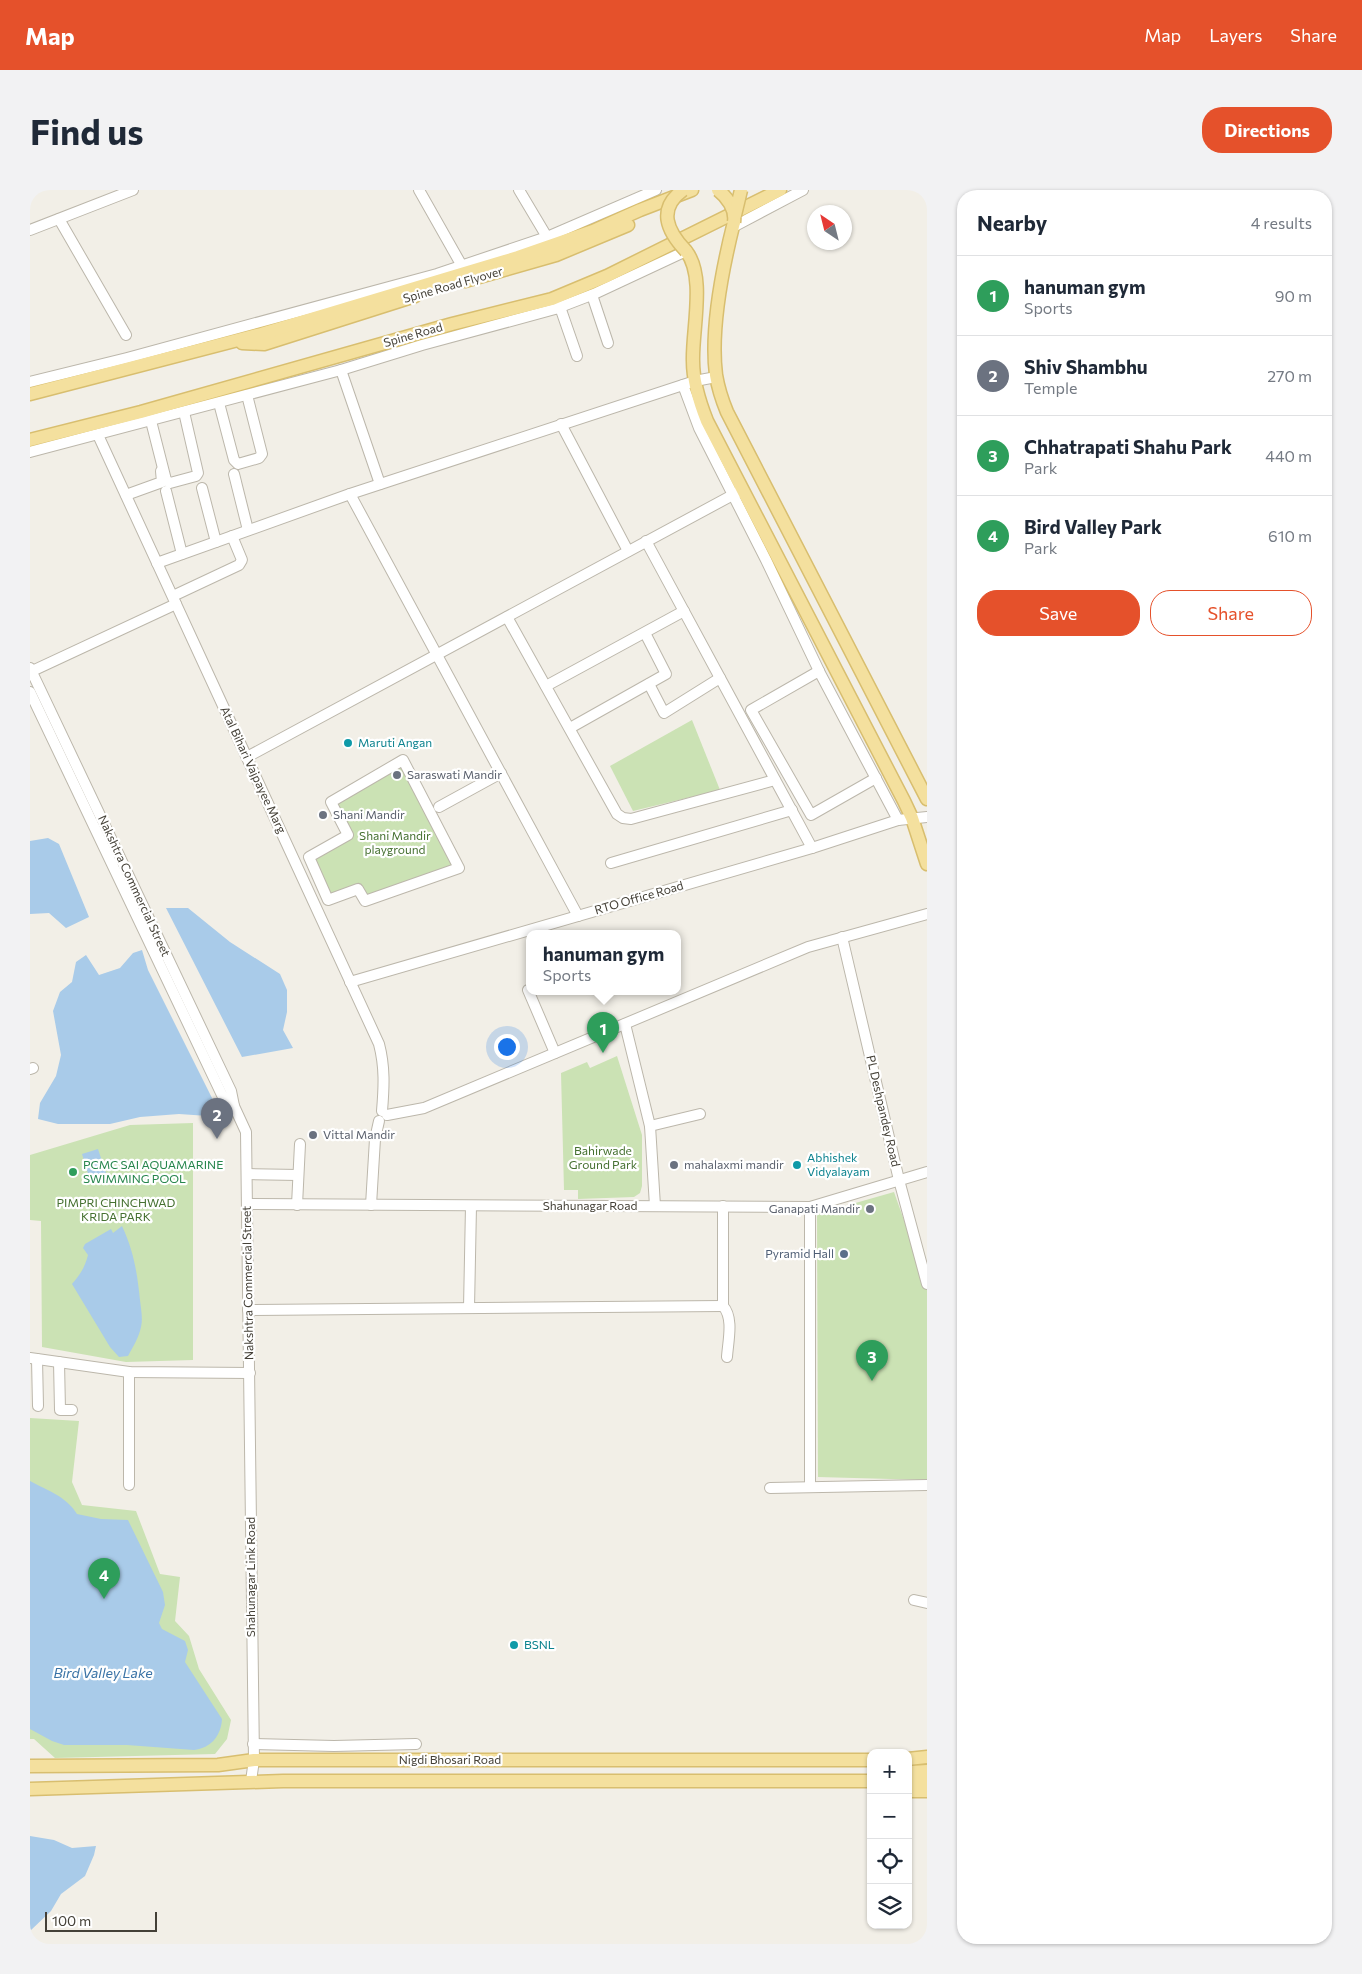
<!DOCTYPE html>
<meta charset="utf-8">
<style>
:root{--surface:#fff;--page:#f2f2f3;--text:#1f2937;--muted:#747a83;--line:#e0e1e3;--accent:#e5512b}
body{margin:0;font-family:Commissioner,sans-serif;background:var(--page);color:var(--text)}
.controls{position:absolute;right:15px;bottom:15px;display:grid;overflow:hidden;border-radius:10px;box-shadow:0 1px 4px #0004}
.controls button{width:45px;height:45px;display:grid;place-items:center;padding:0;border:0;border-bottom:1px solid var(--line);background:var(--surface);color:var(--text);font:25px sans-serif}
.compass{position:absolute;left:777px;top:15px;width:45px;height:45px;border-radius:50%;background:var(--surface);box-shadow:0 1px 4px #0004;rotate:325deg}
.scale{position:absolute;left:15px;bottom:12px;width:112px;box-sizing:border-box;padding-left:5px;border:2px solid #444037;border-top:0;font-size:14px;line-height:18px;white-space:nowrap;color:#444037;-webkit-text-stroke:4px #fff;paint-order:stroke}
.you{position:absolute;left:476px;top:856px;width:18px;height:18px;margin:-12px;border:4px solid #fff;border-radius:50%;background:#1a73e8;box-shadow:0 0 0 8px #1a73e833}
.badge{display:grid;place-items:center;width:32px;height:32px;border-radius:50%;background:var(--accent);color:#fff;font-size:16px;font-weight:700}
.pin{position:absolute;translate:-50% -41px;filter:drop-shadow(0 1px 2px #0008)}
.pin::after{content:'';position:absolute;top:26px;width:18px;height:15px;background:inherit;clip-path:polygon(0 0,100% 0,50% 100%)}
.popup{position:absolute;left:496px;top:740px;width:155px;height:65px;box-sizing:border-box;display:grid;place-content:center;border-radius:10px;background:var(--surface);filter:drop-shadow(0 1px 4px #0005);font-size:16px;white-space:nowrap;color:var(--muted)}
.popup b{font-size:19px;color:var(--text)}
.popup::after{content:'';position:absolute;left:50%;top:100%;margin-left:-10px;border:10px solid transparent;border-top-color:var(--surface)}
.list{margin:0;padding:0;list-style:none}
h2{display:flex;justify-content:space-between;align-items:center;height:65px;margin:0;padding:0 20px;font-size:21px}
h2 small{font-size:16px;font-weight:400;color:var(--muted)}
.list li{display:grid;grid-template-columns:32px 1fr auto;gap:15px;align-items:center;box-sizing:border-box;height:80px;padding:0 20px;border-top:1px solid var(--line)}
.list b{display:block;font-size:19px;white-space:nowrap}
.list p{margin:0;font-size:16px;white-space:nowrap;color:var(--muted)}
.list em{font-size:16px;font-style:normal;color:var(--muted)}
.actions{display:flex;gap:10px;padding:15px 20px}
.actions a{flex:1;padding:11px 0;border:1px solid var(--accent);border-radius:20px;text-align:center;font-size:18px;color:var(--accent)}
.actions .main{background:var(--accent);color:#fff}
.icon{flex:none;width:28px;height:28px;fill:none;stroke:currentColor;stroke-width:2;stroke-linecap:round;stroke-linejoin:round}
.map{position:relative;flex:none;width:897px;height:1754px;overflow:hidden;border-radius:20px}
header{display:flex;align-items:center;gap:30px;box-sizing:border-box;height:70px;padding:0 25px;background:var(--accent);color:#fff}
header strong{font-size:24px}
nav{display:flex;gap:28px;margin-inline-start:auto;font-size:18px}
.intro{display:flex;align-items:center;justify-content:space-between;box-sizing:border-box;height:120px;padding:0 30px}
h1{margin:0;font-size:35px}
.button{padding:12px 22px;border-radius:20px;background:var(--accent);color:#fff;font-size:18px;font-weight:700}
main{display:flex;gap:30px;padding:0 30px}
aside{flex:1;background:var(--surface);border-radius:20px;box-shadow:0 1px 4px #0004}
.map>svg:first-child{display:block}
.green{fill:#cbe2b4}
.water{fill:#a9cbe9}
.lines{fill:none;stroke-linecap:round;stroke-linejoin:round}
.minor-casing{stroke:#bcb7ab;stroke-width:12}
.major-casing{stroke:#d8be6f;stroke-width:15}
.minor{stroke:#fff;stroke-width:10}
.major{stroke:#f4e09e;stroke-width:12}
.major-bridge-casing{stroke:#d8be6f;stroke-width:15;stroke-linecap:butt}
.major-bridge{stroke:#f4e09e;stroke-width:12}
.culture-dot{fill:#0f9aa8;stroke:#fff;stroke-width:2}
.worship-dot{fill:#6b7280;stroke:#fff;stroke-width:2}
.leisure-dot{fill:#2e9e5b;stroke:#fff;stroke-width:2}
.service-dot{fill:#5c6f8a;stroke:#fff;stroke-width:2}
.labels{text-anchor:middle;stroke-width:4.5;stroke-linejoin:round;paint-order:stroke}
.street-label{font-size:12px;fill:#444037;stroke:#fff}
.culture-label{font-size:12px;fill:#0d838f;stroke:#fff;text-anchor:start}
.worship-label{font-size:12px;fill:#5b616d;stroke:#fff;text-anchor:start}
.park-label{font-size:12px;fill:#457030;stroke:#fff}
.leisure-label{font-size:12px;fill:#27864d;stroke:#fff;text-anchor:start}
.service-label{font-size:12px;fill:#4e5e75;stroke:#fff;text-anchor:end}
.water-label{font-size:14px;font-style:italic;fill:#3a73a6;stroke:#fff}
</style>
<header>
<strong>Map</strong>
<nav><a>Map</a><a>Layers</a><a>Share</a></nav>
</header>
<div class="intro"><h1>Find us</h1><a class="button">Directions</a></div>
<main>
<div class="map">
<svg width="897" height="1754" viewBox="0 0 897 1754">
<rect width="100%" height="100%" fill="#f2efe7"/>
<g class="green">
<polygon points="662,530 690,600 603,621 580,576"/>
<polygon points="373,570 429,678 335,711 328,699 303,712 283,667 320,649 301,612"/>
<polygon points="587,866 612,945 612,996 610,1003 604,1007 548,1009 548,1000 534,1000 531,883 557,872 560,878"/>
<polygon points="163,933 163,1170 96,1172 12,1157 11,1031 0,1030 0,965 100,935"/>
<polygon points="864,1002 897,1095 897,1290 788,1287 787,1024"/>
<polygon points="0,1228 49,1231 42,1292 52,1315 106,1321 130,1384 150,1387 145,1431 159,1446 169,1479 201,1530 197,1549 185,1564 25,1568 4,1549 0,1549"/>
</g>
<g class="water">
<polygon points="18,648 29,654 59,727 36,738 19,723 0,724 0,651"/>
<polygon points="136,718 158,718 200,752 250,784 257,800 257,822 253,840 263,858 212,867"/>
<polygon points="112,760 118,780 183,910 178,926 149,924 110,927 80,934 28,934 8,929 10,913 26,886 31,865 23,821 30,802 42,792 46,772 56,765 69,785 90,778 103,763"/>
<polygon points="68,959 77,986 60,990 52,964"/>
<path d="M92,1036C104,1062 107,1082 110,1110C111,1119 113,1129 111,1137C109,1147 103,1157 98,1166L89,1167L80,1157L42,1094C50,1085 55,1077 58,1065L53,1058L55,1054L81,1039L83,1043Z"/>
<path d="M0,1291C18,1301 36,1306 47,1324L71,1329L98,1330L133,1402L135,1415L129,1433L132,1439L155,1451L158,1460L155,1472L192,1529C191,1546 181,1558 164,1560L97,1555H34L22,1551L0,1539Z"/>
<polygon points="0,1646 24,1650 42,1658 66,1656 64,1665 55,1686 31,1704 21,1721 0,1741"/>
</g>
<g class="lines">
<g class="minor-casing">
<g id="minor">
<polyline points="389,0 432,76"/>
<polyline points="489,0 517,47"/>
<polyline points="29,29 96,145"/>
<polyline points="703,37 773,0"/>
<polyline points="0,40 103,0"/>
<polyline points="562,105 578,153"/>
<polyline points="530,117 547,166"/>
<polyline points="311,180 350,294"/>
<polyline points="0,192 97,168 407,84 517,47 626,0"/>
<polyline points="653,195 669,238 736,370 790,483 868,630"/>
<polyline points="189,213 204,270 208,274 229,268 232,264 217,205"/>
<polyline points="121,231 136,290 140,293 166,286 168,283 154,222"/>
<polyline points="531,234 598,361"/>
<path d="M68,245L349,854C355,877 354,897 352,921"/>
<polyline points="0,262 311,180 392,155 525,119 564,104 656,61"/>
<polyline points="204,284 218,340"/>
<polyline points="172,298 186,352"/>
<polyline points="136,301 152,364"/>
<polyline points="320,304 548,726"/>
<polyline points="96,305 132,292 131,281"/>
<polyline points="616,351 782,658"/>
<polyline points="127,373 320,304 665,191 686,187"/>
<polyline points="143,406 209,375 212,370 202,346"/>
<polyline points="477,427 587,624 593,628 601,629 745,590"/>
<polyline points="0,478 201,901 204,916 216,942 224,1570 221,1591"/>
<polyline points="789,481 721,520 781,625 846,588"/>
<polyline points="0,482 146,414"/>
<polyline points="619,494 634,523 690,488"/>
<polyline points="516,496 654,421"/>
<polyline points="0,502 192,905 204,916"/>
<polyline points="540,538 636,484 615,443"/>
<polyline points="217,567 712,300"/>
<polygon points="373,570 429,678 335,711 328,699 298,710 279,667 318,645 301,612"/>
<polyline points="409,617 471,583"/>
<polyline points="581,673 762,620"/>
<polyline points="812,747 869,990 897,1094"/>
<polyline points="320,792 782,658 868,630 897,627"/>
<polyline points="498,800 525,863"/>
<polyline points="595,834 620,936 625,1016"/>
<polyline points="0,879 3,878"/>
<polyline points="357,925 394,918 778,757 897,724"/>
<polyline points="620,936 670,924"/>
<polyline points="217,984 268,985"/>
<polyline points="218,1014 780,1017 897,982"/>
<polyline points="267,1015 270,954"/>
<polyline points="341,1015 345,949 349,931"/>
<path d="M693,1016V1116C704,1128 698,1151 697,1167"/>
<polyline points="780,1017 780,1297"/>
<polyline points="439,1118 441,1016"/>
<polyline points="218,1120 693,1116"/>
<polyline points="0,1168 99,1182 220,1183"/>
<polyline points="7,1169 8,1216"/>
<polyline points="29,1172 30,1220 42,1220"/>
<polyline points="99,1182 99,1295"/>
<polyline points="740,1298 897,1295"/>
<polyline points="884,1410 897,1413"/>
<polyline points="223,1554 304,1556 386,1554"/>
</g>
</g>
<g class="major-casing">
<g id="major">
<path d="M704,32C693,76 680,139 686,185C688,197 692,210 697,222L897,609"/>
<path d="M656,61C676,86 662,140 663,171C663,191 669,211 677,231L874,611L882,628L897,674"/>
<polyline points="435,91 526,65 598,35"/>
<polyline points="212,153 234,154 385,106"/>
<polyline points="0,204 231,144 488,67 563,41 610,20 662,0"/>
<polyline points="0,250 111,222 422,134 522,109 577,86 750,0"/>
<polyline points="878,1569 897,1567"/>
<polyline points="0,1576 188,1575 224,1570 841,1570"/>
<polyline points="878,1584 882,1582 897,1581"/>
<polyline points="878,1590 897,1590"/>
<polyline points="0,1599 253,1591 841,1591"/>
<polyline points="878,1601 897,1601"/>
</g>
</g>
<use href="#minor" class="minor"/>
<use href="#major" class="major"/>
<g class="major-bridge-casing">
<g id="major-bridge">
<path d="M653,0C627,19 637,41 656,61"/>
<path d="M688,0C697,7 706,19 704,32"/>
<polyline points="705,25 711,0"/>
</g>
</g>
<use href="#major-bridge" class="major-bridge"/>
</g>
<g class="culture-dot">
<circle cx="318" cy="553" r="5"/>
<circle cx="767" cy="975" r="5"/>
<circle cx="484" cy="1455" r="5"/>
</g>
<g class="worship-dot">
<circle cx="367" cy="585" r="5"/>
<circle cx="293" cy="625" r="5"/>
<circle cx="283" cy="945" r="5"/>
<circle cx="644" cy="975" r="5"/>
<circle cx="840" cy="1019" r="5"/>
</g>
<circle class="leisure-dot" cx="43" cy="982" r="5"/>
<circle class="service-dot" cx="814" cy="1064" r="5"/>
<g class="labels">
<g class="street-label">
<text transform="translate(423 95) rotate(-16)" y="4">Spine Road Flyover</text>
<text transform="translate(383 145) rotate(-16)" y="4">Spine Road</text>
<text transform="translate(223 580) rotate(65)" y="4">Atal Bihari Vajpayee Marg</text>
<text transform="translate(104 696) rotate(65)" y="4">Nakshtra Commercial Street</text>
<text transform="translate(609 708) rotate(-16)" y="4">RTO Office Road</text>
<text transform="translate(853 921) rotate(77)" y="4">PL Deshpandey Road</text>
<text x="560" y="1020">Shahunagar Road</text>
<text transform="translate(218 1093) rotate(-91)" y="4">Nakshtra Commercial Street</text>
<text transform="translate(221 1387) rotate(-90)" y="4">Shahunagar Link Road</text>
<text x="420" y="1574">Nigdi Bhosari Road</text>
</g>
<g class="culture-label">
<text x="328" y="557">Maruti Angan</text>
<text x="777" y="972">Abhishek<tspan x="777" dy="14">Vidyalayam</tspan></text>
<text x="494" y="1459">BSNL</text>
</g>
<g class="worship-label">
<text x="377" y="589">Saraswati Mandir</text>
<text x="303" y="629">Shani Mandir</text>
<text x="293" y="949">Vittal Mandir</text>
<text x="654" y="979">mahalaxmi mandir</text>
<text x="830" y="1023" text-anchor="end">Ganapati Mandir</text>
</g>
<g class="park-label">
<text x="365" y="650">Shani Mandir<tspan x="365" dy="14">playground</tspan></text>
<text x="573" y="965">Bahirwade<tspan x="573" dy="14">Ground Park</tspan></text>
<text x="86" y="1017">PIMPRI CHINCHWAD<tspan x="86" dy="14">KRIDA PARK</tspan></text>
</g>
<g class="leisure-label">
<text x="53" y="979">PCMC SAI AQUAMARINE<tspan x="53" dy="14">SWIMMING POOL</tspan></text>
</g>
<g class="service-label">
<text x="804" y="1068">Pyramid Hall</text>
</g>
<g class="water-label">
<text x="73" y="1488">Bird Valley Lake</text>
</g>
</g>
</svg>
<div class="controls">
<button>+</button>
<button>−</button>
<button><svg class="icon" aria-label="locate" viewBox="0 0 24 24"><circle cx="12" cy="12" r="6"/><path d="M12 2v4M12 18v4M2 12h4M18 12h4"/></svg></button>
<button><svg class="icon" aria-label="layers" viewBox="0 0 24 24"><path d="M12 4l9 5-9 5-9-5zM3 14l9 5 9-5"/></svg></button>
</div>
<svg class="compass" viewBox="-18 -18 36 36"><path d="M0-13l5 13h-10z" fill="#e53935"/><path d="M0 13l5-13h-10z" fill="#747a83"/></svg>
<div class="scale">100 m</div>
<div class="you"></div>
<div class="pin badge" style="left:573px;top:863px;background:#2e9e5b">1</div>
<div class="popup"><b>hanuman gym</b>Sports</div>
<div class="pin badge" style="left:187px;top:949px;background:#6b7280">2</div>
<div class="pin badge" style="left:842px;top:1191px;background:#2e9e5b">3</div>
<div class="pin badge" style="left:74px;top:1409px;background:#2e9e5b">4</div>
</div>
<aside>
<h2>Nearby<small>4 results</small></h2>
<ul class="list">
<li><span class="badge" style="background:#2e9e5b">1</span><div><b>hanuman gym</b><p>Sports</p></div><em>90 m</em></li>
<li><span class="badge" style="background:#6b7280">2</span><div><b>Shiv Shambhu</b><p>Temple</p></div><em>270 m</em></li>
<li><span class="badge" style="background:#2e9e5b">3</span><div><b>Chhatrapati Shahu Park</b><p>Park</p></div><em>440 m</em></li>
<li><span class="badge" style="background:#2e9e5b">4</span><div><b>Bird Valley Park</b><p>Park</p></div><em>610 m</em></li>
</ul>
<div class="actions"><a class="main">Save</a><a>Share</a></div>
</aside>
</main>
